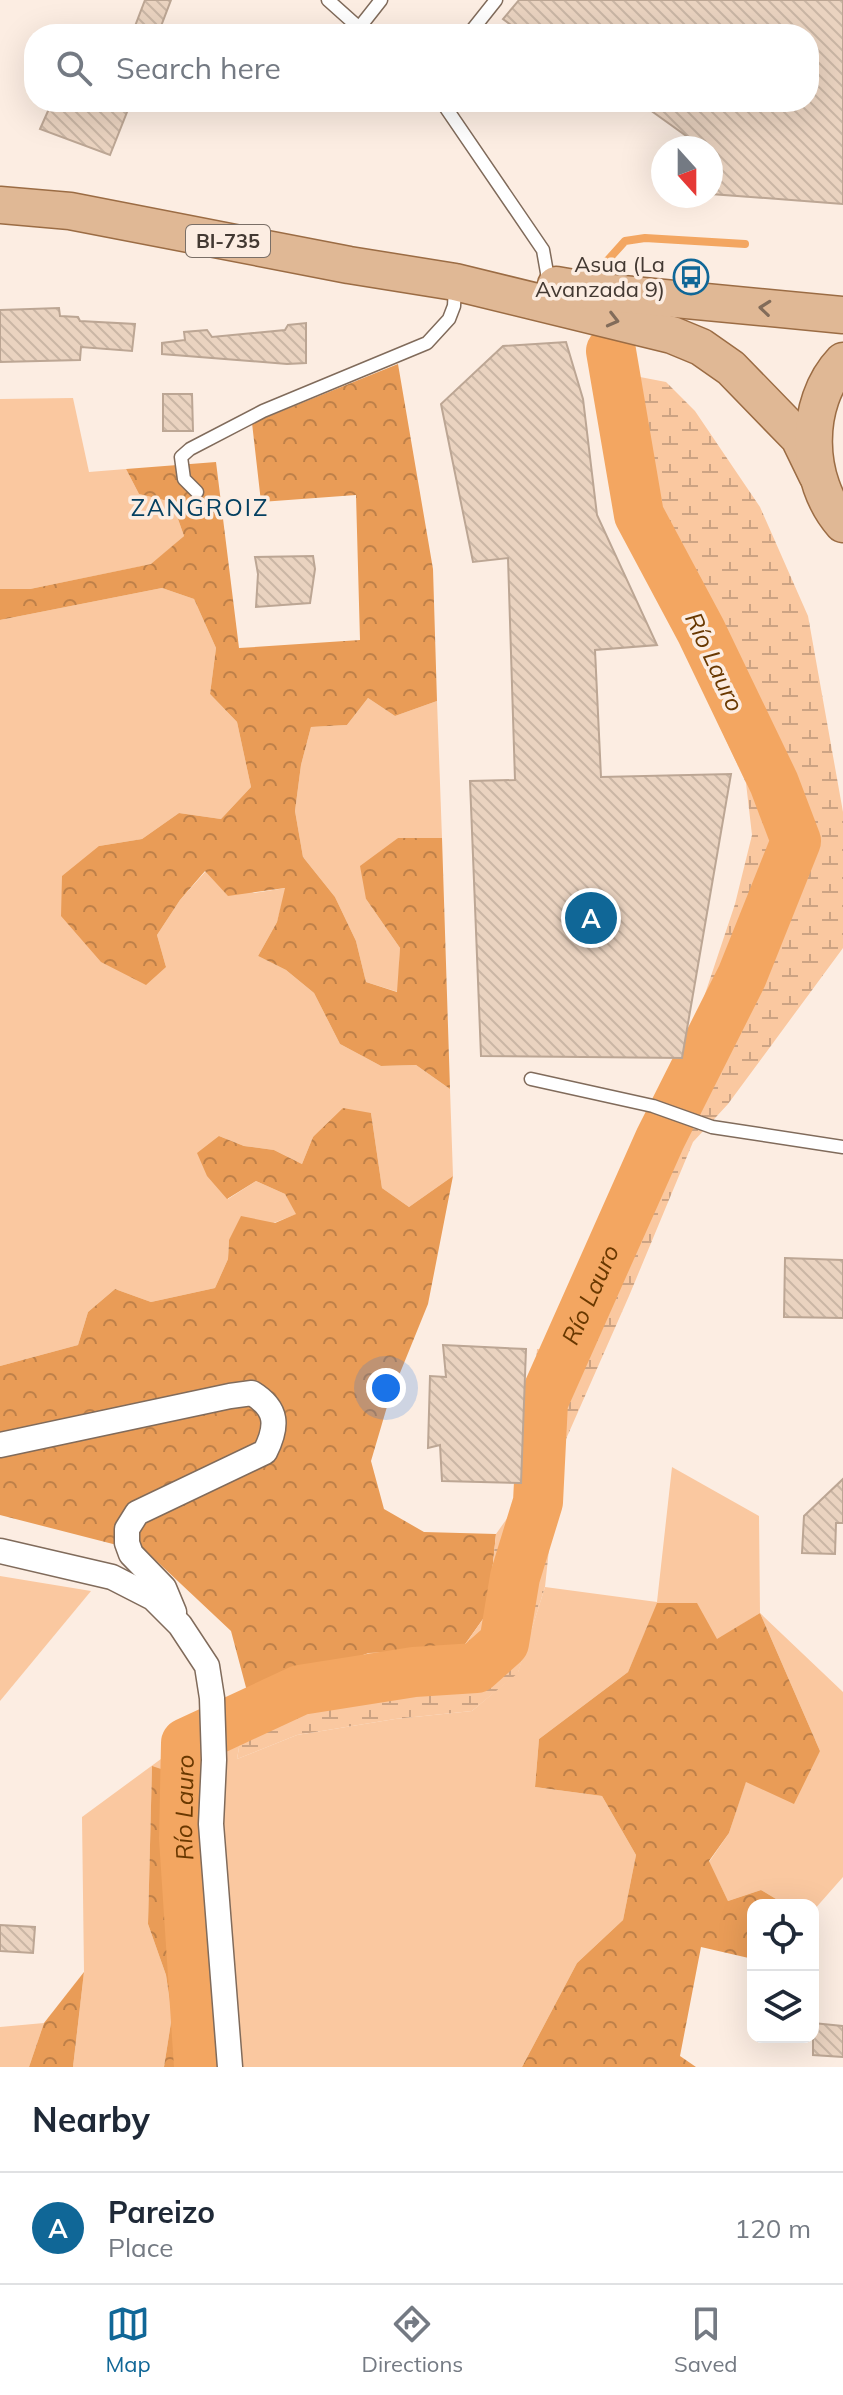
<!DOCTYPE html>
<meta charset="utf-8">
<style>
:root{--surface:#fff;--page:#f6f6f7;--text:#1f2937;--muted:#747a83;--line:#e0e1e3;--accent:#106797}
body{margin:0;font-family:Mulish,sans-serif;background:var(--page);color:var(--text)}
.controls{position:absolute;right:24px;bottom:24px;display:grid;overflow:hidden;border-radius:16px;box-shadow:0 8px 32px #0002}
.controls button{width:72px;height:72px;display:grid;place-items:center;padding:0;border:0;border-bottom:2px solid var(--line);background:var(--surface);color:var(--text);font:40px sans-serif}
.compass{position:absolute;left:651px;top:136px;width:72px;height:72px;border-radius:50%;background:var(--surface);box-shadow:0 8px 32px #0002;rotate:159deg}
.you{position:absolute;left:386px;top:1388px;width:28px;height:28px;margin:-20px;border:6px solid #fff;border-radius:50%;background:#1a73e8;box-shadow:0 0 0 12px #1a73e833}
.badge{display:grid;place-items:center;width:52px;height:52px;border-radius:50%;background:var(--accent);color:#fff;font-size:26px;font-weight:700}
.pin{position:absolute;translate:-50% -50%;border:4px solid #fff;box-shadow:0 2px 8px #0006}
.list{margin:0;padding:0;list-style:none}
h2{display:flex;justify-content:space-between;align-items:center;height:104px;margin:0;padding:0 32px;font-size:34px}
h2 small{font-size:26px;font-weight:400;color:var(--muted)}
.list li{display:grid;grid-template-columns:52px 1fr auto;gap:24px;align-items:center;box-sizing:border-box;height:112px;padding:0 32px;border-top:2px solid var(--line)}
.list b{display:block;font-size:30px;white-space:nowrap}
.list p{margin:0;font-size:26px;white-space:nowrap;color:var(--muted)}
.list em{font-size:26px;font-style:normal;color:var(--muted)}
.icon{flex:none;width:44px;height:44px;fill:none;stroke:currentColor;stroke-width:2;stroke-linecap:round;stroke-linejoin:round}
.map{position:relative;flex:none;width:843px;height:2067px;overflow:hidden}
.search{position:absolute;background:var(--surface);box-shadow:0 8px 32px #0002;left:24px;right:24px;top:24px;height:88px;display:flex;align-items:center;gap:20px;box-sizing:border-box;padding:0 28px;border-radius:32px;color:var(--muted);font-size:30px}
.sheet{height:216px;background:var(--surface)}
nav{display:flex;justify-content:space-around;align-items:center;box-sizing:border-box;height:112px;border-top:2px solid var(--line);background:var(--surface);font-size:22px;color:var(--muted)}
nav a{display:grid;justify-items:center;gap:4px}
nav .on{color:var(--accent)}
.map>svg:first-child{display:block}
.green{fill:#fac8a0}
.forest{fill:url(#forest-crowns)}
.wetland{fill:url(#wetland-marsh)}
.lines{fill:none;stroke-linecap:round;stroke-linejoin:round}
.stream{stroke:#f3a661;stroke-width:8}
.river{stroke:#f3a661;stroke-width:50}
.building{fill:url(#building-back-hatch);stroke:#bca694;stroke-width:2}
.service-casing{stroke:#806b5b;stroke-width:15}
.minor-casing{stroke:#806b5b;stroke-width:27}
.primary-casing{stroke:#9b6c44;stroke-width:39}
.service{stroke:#fff;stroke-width:12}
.minor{stroke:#fff;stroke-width:24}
.primary{stroke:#e0b895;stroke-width:36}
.oneway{stroke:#826c5a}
.labels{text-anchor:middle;stroke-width:7;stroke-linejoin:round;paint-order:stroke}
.shield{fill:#fcede2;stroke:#7a6f67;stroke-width:2}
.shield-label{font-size:20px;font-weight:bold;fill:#433932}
.poi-label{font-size:22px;fill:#433932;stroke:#fcede2;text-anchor:end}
.neighbourhood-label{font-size:24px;letter-spacing:2px;fill:#044061;stroke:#fcede2}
.water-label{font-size:24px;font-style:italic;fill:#693800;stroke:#fcede2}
</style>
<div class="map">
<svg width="843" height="2067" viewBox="0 0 843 2067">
<defs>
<pattern id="forest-crowns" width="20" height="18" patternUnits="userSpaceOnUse" patternTransform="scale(2)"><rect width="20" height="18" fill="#e99c57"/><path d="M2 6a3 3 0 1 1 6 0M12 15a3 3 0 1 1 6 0" fill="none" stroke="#be8049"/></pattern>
<pattern id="wetland-marsh" width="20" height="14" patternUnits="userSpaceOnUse" patternTransform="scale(2)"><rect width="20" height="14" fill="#fac8a0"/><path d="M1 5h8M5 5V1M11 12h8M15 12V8" fill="none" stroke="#cca383"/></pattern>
<pattern id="building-back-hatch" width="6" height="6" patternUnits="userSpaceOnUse" patternTransform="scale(2)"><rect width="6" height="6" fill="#ead3c0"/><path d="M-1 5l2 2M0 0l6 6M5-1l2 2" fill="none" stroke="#cab6a5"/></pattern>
</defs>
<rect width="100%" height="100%" fill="#fcede2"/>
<g class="green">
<polygon points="73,398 89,472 126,469 139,494 172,502 184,536 152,564 30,589 0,589 0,399"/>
<polygon points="162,588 194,599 216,648 210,694 237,722 251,787 221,819 179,813 142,839 99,846 166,967 157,935 180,900 206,871 254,893 286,888 277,922 258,956 286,970 314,993 340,1044 381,1066 416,1065 450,1089 453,1176 409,1207 382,1188 371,1113 313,1137 302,1164 274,1150 244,1146 219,1136 228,1199 256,1181 285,1194 297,1214 229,1240 228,1259 215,1288 151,1302 115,1289 88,1312 78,1345 0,1366 0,620"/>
<polygon points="368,698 395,716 437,701 442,838 398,838 366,899 400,948 398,992 366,982 356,941 335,897 303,857 295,811 301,765 311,727 347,725"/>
<polygon points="672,1467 759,1516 760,1613 843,1692 843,1877 813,1911 813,1905 786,1905 761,1890 728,1901 709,1862 729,1833 746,1781 820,1751 760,1613 717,1640 658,1603 628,1672 539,1739 535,1787 602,1796 636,1855 623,1920 577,1963 522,2067 215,2067 201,1859 200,1782 152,1767 148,1924 166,1975 172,2016 164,2067 73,2067 84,1972 82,1817 248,1695 237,1759 297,1735 395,1719 472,1711 518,1672 545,1587 657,1602"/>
<polygon points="0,1576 91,1591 0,1701"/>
<polygon points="44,2023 29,2067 0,2067 0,2027"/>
</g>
<g class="forest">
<polygon points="398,364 433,569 437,701 395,716 368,698 347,725 311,727 301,765 295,811 303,857 335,897 356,941 366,982 397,992 400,948 366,899 360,866 398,838 442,838 450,1089 416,1065 381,1066 340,1044 314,993 286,970 258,956 277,922 285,888 228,896 205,871 180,900 157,935 166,967 146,985 101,962 61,916 62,876 99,846 142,839 179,813 221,819 251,787 237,722 210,694 216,648 194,599 162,588 0,620 0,589 30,589 151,564 184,536 172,502 139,494 126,469 216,462 239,648 360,640 356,495 261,502 252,423"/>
<polygon points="343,1108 371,1113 382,1188 409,1207 453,1176 428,1304 389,1400 371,1461 384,1509 424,1532 496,1534 488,1612 461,1650 369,1653 248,1695 231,1631 148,1553 0,1515 0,1366 78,1345 88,1312 115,1289 151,1302 215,1288 228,1259 229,1240 241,1216 275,1223 296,1214 285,1194 256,1181 227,1199 207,1176 197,1153 219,1136 244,1146 274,1150 302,1164 313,1137"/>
<polygon points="657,1603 697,1603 717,1639 760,1613 820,1751 794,1804 746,1782 729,1833 709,1861 728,1901 761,1890 786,1905 753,1905 753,1959 701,1947 680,2056 696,2067 522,2067 577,1963 623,1920 636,1855 602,1796 535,1787 539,1739 628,1672"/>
<polygon points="152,1766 200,1782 201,1859 215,2067 164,2067 172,2016 166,1975 148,1924"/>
<polygon points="84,1972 73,2067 29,2067 44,2023"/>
</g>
<polygon class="wetland" points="595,358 614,372 666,382 695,411 760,507 808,616 843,812 843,948 728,1104 693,1142 629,1296 559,1455 545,1587 518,1673 472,1711 395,1719 297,1735 237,1759 248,1695 369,1653 461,1650 488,1612 496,1534 527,1490 537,1349 555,1350 647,1134 683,1060 735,904 752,835 746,783 618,507"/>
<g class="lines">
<polyline class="stream" points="607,261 625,241 645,238 745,244"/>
<path class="river" id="s1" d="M199,2067L184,1838L186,1743L300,1690L414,1672L476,1668L504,1643L515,1577L538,1502L543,1402L660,1139L742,976L796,841L774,783L701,631L639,515L611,351"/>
</g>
<g class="building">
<polygon points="145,0 171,0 158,34 132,34"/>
<polygon points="519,0 843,0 843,204 711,194 711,148 688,148 689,138 639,102 809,102 809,34 523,34 503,19"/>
<polygon points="52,102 131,102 110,155 40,129"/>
<polygon points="59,308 60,316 78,317 80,321 135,324 132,351 81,347 80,360 0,362 0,310"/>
<polygon points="306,323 306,363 287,364 162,354 162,343 185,340 184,332 207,330 212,337 285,330 288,325"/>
<polygon points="566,342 583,399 597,515 657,645 595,650 601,777 731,774 682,1058 481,1056 470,781 515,780 508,558 473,562 441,404 503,346"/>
<polygon points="163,394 192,394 193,431 163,431"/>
<polygon points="313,556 315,569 310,603 256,607 258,574 255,557"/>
<polygon points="785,1258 843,1260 843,1318 784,1317"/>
<polygon points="443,1345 526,1349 521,1483 442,1481 440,1445 428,1448 430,1376 446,1377"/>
<polygon points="843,1479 843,1523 836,1523 835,1554 802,1553 804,1516"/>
<polygon points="0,1925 35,1927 33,1953 0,1951"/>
<polygon points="813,2023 843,2026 843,2057 813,2055"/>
</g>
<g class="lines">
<g class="service-casing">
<g id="service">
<polyline points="328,0 366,34"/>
<polyline points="359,28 381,0"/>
<polyline points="469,34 496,0"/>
<polyline points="442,102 543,250 549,284"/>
<polyline points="197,492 184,479 181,457 190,449 263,411 427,343 449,319 454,306 455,286"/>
<polyline points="531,1079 653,1106 712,1127 843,1147"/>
</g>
</g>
<g class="minor-casing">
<g id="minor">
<path d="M0,1445L230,1396L252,1393C278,1409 278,1426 265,1452L137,1513L127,1529V1543L131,1554L164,1588L174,1612"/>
<polyline points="0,1551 112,1577 153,1598 180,1625 207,1666 212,1698 214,1760 211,1824 230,2067"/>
</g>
</g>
<g class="primary-casing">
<g id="primary">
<polyline points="0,205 70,211 349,265 455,282 672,335 701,347 731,368 799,438 817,475"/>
<polyline points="556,285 591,291 843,315"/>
<path d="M843,361C803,403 805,481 843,524"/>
</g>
</g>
<use href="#service" class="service"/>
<use href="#minor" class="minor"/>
<use href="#primary" class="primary"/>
</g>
<defs><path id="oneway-chevron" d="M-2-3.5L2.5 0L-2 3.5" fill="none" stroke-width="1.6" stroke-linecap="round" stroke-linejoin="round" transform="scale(2)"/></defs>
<g class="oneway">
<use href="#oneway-chevron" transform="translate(765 308) rotate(-174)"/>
<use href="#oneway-chevron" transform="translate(613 320) rotate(14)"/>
</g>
<defs>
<g id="bus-ring" transform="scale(1.8)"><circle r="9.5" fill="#fcede2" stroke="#106797" stroke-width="1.5"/><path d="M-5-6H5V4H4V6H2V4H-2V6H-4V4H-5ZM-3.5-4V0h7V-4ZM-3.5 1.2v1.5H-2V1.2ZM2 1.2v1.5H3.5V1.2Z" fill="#106797"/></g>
</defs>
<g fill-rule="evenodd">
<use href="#bus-ring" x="691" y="277"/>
</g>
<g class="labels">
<rect class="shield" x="186" y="225" width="84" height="32" rx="6"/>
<g class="shield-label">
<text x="228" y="248">BI-735</text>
</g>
<g class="poi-label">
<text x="665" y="272">Asua (La<tspan x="665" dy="25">Avanzada 9)</tspan></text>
</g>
<g class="neighbourhood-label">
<text x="200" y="516">ZANGROIZ</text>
</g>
<g class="water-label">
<text transform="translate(714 662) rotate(65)" y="8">Río Lauro</text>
<text dy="8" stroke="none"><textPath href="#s1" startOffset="1028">Río Lauro</textPath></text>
<text dy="8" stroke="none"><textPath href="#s1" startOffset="260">Río Lauro</textPath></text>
</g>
</g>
</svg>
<div class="controls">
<button><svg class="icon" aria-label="locate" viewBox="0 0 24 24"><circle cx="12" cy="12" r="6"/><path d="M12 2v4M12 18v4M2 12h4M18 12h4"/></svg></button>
<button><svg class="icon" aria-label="layers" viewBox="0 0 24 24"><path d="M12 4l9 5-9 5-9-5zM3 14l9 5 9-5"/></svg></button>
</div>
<svg class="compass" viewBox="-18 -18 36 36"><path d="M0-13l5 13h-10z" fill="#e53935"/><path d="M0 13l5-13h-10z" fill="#747a83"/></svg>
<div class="you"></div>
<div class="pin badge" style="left:591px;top:918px">A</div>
<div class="search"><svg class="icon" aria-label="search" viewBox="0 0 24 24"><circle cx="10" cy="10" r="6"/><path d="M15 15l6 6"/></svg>Search here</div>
</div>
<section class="sheet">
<h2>Nearby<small></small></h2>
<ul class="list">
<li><span class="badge">A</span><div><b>Pareizo</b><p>Place</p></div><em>120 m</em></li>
</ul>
</section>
<nav>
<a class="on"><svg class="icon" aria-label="map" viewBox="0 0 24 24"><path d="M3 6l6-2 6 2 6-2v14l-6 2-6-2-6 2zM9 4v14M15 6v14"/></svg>Map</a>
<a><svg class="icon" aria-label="directions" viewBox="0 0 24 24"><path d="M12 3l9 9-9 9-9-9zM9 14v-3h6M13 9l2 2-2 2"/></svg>Directions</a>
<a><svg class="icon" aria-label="saved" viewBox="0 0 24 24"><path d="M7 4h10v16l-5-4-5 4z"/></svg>Saved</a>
</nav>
